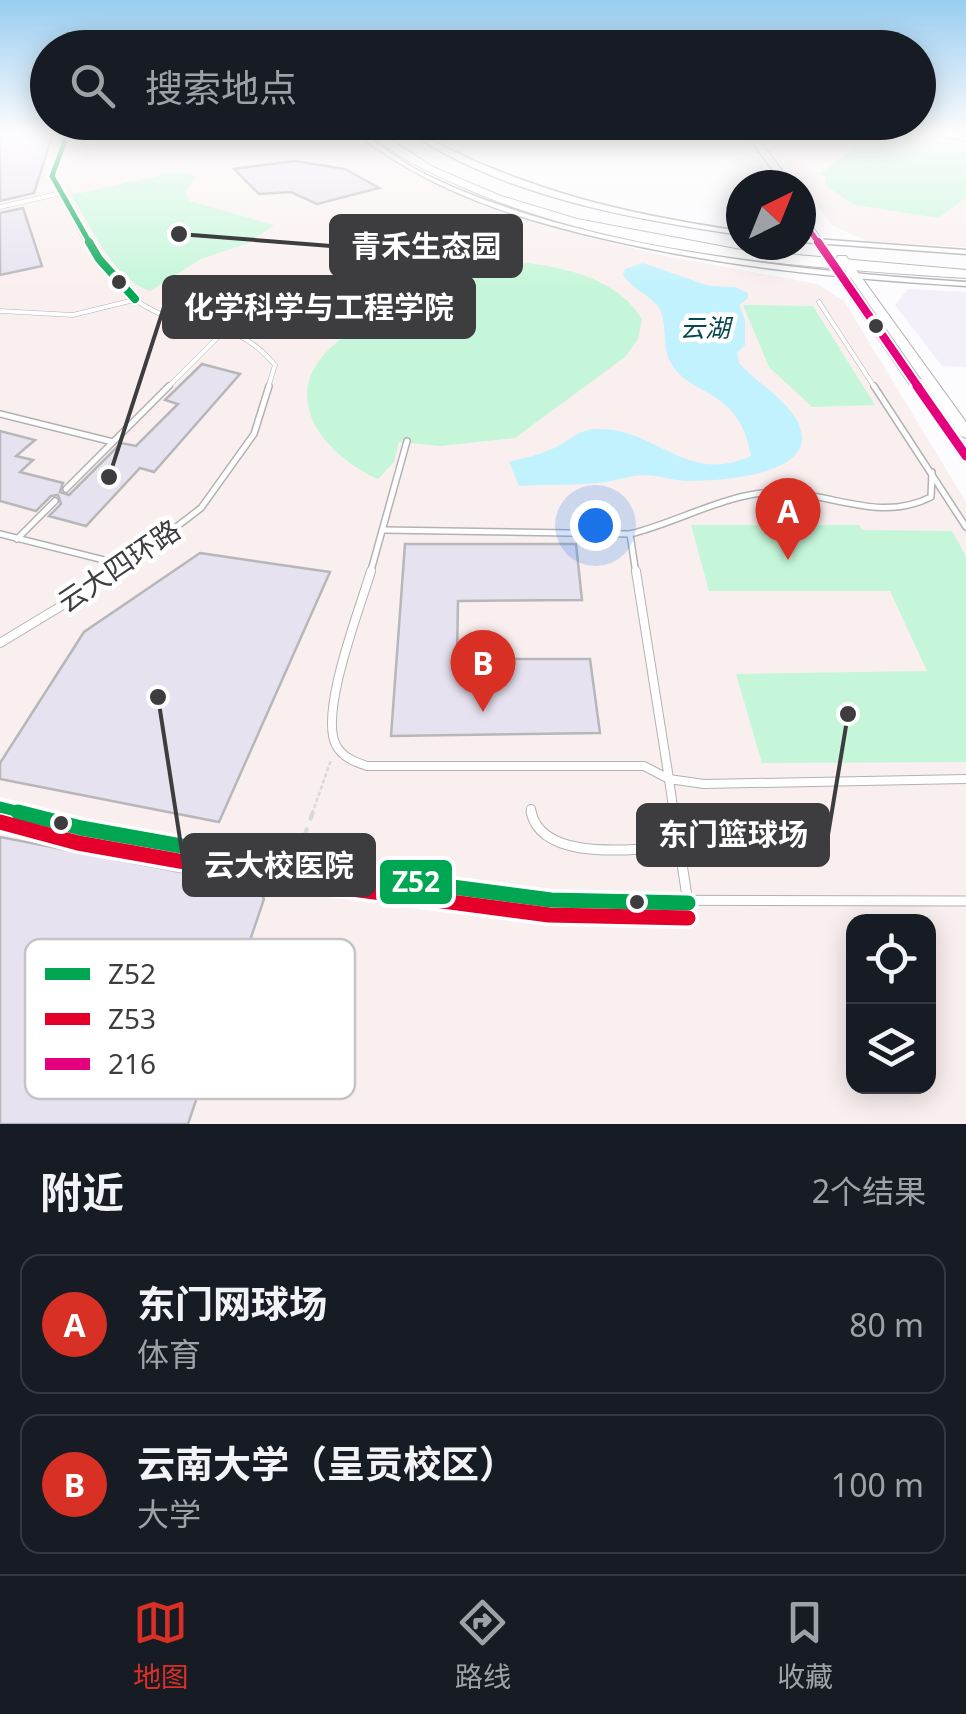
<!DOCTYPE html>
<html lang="zh">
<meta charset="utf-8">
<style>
:root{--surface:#171b24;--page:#242831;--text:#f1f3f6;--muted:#9ea1a6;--line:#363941;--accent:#d93025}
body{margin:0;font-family:"Noto Sans","Noto Sans SC",sans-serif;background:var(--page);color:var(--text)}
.controls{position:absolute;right:30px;bottom:30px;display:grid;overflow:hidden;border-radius:20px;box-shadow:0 5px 25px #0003}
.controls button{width:90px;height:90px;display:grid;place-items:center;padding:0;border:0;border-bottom:2px solid var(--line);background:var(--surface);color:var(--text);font:50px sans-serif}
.compass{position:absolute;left:726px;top:170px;width:90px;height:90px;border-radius:50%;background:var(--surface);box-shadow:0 5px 25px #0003;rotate:43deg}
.you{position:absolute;left:595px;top:525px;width:35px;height:35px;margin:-25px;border:8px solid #fff;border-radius:50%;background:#1a73e8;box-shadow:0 0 0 15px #1a73e833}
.badge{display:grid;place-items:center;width:65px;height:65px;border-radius:50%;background:var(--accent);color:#fff;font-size:32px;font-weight:700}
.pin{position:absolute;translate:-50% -82px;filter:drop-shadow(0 2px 5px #0008)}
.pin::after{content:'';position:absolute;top:52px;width:35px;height:30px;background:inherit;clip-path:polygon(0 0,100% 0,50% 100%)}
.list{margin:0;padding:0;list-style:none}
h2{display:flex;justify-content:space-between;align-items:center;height:130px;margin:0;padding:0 40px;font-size:42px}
h2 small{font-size:32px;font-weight:400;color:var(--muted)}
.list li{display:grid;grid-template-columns:65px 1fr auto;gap:30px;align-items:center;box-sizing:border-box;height:140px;margin:0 20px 20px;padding:0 20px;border:2px solid var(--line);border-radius:20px}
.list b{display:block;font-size:38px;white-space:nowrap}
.list p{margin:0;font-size:32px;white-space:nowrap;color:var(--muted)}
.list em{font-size:32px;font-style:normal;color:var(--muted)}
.icon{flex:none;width:55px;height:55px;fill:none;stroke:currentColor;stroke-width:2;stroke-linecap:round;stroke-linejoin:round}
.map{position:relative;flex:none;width:966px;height:1124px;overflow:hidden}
.search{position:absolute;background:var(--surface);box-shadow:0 5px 25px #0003;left:30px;right:30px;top:30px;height:110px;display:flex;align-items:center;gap:25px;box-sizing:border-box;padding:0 35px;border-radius:55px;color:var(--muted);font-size:38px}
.sheet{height:450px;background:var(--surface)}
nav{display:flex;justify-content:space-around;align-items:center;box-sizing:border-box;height:140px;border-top:2px solid var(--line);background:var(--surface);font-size:28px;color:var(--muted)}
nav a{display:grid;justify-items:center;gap:5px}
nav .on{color:var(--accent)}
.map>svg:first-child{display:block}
.built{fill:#f4f0fa}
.education{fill:#f9efee;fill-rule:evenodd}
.green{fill:#c5f6d9}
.water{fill:#c1f2fd}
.building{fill:#e7e2f0;stroke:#b7b7b9;stroke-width:2.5}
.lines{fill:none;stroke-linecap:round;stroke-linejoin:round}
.service-far3-casing{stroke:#b2b2b4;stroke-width:5}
.service-far2-casing{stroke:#b2b2b4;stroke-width:8}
.service-far1-casing{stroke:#b2b2b4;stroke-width:10}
.service-casing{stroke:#b2b2b4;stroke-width:11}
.minor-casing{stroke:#b2b2b4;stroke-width:3}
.secondary-casing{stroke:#b2b2b4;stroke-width:2}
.primary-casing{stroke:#b2b2b4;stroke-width:2}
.path-far1{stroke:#d8d8da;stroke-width:2.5;stroke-dasharray:4 2.5;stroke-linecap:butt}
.path{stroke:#d8d8da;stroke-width:4;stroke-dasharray:11 8;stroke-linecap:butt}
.service-far3{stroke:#fffeff;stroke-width:4}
.service-far2{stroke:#fffeff;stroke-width:5}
.service-far1{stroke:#fffeff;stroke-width:8}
.service{stroke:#fffeff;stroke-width:9}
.minor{fill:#fffeff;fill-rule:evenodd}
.secondary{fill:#fffeff;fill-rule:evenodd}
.primary{fill:#fffeff;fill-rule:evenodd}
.bus-1-far3-casing{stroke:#fff;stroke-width:9}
.bus-1-far2-casing{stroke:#fff;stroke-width:12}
.bus-1-far1-casing{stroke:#fff;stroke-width:19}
.bus-1-casing{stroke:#fff;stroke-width:22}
.bus-2-casing{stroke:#fff;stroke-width:22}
.bus-3-far2-casing{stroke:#fff;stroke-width:9}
.bus-3-far1-casing{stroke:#fff;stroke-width:12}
.bus-3-casing{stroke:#fff;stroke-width:15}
.bus-1-far3{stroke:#00a651;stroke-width:5}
.bus-1-far2{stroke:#00a651;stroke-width:8}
.bus-1-far1{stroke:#00a651;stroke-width:11}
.bus-1{stroke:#00a651;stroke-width:15}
.bus-2{stroke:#e4002b;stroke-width:15}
.bus-3-far2{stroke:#e5007d;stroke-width:5}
.bus-3-far1{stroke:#e5007d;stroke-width:8}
.bus-3{stroke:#e5007d;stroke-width:9}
.bus-dot{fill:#3d3c3f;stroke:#fff;stroke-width:4}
.labels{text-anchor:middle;stroke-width:9;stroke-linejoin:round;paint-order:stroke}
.far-water-label{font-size:25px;font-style:italic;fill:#094852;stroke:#fff}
.street-label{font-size:28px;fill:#3d3c3f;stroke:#fff}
.key{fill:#fff;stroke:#c5c4c5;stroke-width:2.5}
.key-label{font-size:28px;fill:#3d3c3f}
.leader{fill:none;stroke:#3d3c3f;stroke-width:4}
.callout-dot{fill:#3d3c3f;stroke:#fff;stroke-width:4}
.callout{fill:#3d3c3f;stroke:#3d3c3f;stroke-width:4}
.callout-label{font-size:30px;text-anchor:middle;font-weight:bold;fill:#fff}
.line-badge{stroke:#fff;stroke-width:4}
.badge-label{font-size:28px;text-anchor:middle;font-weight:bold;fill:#fff}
</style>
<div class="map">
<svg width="966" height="1124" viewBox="0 0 966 1124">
<rect width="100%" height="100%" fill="#fcfbfd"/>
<polygon class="built" points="908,289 966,292 966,367 942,366 895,305"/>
<g class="education">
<path d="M0,133H349L375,153L486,207L547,227L661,255L817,284L844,301L966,502V1124H0ZM854,922H928V1086H854Z"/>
<polygon points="762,133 966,133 966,247 867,241 833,226"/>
</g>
<g class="green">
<polygon points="874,133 897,133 966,146 966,197 939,218 855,205 825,185 826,177 820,174"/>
<path d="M176,172L196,177L185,192L190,201L274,225L248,243L201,259L150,291C112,278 92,227 71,195Z"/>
<path d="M528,263C571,269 618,280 642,319L638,339L625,357L515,438L440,446L399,442L394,462L378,479C356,470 326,447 315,425C285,366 348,331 392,307C416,293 440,279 468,271C488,266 508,265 528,263Z"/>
<polygon points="743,305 813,306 875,405 812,407 769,367"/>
<polygon points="691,525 859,525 863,530 952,531 966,556 966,762 762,763 736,674 927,671 890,591 709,591"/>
</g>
<path class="water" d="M643,263L709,286L735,287L748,293V298L739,305L745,320V345L737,353L739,363C756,383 795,404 801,431C812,476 719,481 689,481C673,481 659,475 643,475C629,476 617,480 605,482C577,486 547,484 519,486L509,462C524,458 540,455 554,448C569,441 577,430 596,429C655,426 686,486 751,456C739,384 687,399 669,359C662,344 668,321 658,306C648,294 632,289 623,275L625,269Z"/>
<g class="building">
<polygon points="0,133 53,133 34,193 0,201"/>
<polygon points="294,161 345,169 379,188 317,204 291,192 259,194 234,169"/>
<polygon points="23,208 42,266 0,275 0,213"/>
<polygon points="202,364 240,374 154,472 140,468 86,526 49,516 61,504 58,495 51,496 36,511 0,501 0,431 35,440 16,456 33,460 20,472 63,483 60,492 69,495 121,443 136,446 178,404 165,400"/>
<polygon points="405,544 576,544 582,600 458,601 457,659 590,659 600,733 391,736"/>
<polygon points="200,553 330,572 219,822 0,779 0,763 84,632"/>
<polygon points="0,837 257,887 264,899 188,1124 0,1124"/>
</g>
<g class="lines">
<g class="service-far3-casing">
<g id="service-far3">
<path d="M68,133L52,176C75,221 100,280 145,306C195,336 230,312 275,365L268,388"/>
<polyline points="0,207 61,193"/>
<polyline points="819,302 875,388"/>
<polyline points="0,311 73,315 134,300"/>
<polyline points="167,388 226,329"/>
</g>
</g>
<g class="service-far2-casing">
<g id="service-far2">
<polyline points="874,386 966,527"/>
<polyline points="0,414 113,442"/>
<polyline points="66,489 169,386"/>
<polyline points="383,530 630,534 636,574"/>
<polyline points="0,534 128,566"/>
<path d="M630,534C680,522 727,492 779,492C833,493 879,523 931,497L932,472"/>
<polyline points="17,539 55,501"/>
<polyline points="115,574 201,508 254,434 269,386"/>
<polyline points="370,574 407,441"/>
</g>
</g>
<g class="service-far1-casing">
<g id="service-far1">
<path d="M371,571C360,608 319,713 336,745C342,757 355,762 367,766H644L669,779L636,571"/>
<polyline points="0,643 119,571"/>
<polyline points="0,807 28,814"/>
<polyline points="531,809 532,814"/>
<polyline points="674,814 669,779 704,784 966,779"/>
</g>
</g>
<g class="service-casing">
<g id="service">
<polyline points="18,812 81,828 293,866 551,900 966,901"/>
<path d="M531,812C543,864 637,848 678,847"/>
<polyline points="674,812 688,903"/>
</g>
</g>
<g class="minor-casing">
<g id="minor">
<path d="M356,133H362C381,145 399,160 419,171C477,201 542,220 605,235C724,262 845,274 966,282V286C845,279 724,267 605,239C516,219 428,190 356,133Z"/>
<path d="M411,133H418C522,190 624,214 741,231V235C632,219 503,196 411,133Z"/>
<polygon points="930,133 966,136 966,140 933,135"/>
<polygon points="801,238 966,250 966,254 801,242"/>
</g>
</g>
<g class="secondary-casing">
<g id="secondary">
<polygon points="746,133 754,133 793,185 783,185"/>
<polygon points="801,215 805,216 966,445 966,461 961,460 801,225"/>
<polygon points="838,256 846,256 966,422 966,438 961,436 837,258"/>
</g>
</g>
<g class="primary-casing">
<path id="primary" d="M371,133H381L433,167L501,196L577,219L741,250L966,270V278C798,267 618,255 462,187C430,173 395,157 371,133Z"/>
</g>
<polyline class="path-far1" points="312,814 331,760"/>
<polyline class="path" points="297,856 313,812"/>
<use href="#service-far3" class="service-far3"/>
<use href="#service-far2" class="service-far2"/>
<use href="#service-far1" class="service-far1"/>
<use href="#service" class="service"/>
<use href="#minor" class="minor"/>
<use href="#secondary" class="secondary"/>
<use href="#primary" class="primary"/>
<g class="bus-1-far3-casing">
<polyline id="bus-1-far3" points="68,133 52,176 91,245"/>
</g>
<g class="bus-1-far2-casing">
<polyline id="bus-1-far2" points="89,242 99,259 135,299"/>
</g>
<g class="bus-1-far1-casing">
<polyline id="bus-1-far1" points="0,807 28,814"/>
</g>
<g class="bus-1-casing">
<polyline id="bus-1" points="18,812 81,828 293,866 551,900 688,903"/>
</g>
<g class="bus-2-casing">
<polyline id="bus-2" points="0,822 78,843 291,881 549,915 688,918"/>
</g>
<g class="bus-3-far2-casing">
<polyline id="bus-3-far2" points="801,218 820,245"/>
</g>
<g class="bus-3-far1-casing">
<polyline id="bus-3-far1" points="818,242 919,388"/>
</g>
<g class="bus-3-casing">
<polyline id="bus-3" points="917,386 966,456"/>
</g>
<use href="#bus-1-far3" class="bus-1-far3"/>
<use href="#bus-1-far2" class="bus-1-far2"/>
<use href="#bus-1-far1" class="bus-1-far1"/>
<use href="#bus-1" class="bus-1"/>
<use href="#bus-2" class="bus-2"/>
<use href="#bus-3-far2" class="bus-3-far2"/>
<use href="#bus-3-far1" class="bus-3-far1"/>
<use href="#bus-3" class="bus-3"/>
</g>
<linearGradient id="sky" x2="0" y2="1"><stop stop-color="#98cdf0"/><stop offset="0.46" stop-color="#fefdfe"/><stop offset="1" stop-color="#fefdfe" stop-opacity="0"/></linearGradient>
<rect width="966" height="290" fill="url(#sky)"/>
<g class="bus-dot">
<circle cx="119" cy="282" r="9"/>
<circle cx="876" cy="326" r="9"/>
<circle cx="61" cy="823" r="9"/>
<circle cx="637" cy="902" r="9"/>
</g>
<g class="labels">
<g class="far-water-label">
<text x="705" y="337">云湖</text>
</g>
<g class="street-label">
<text transform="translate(119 566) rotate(-34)" y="10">云大四环路</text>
</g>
</g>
<rect x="25" y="939" width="330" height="160" rx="15" class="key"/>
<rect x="45" y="968" width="45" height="12" fill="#00a651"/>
<rect x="45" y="1013" width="45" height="12" fill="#e4002b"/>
<rect x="45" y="1058" width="45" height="12" fill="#e5007d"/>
<g class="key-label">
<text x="108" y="984">Z52</text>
<text x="108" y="1029">Z53</text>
<text x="108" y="1074">216</text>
</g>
<path class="leader" d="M179 234L331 246M109 477L164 307M848 714L828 835M158 697L184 865"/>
<g class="callout-dot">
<circle cx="179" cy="234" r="10"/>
<circle cx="109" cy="477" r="10"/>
<circle cx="848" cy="714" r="10"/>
<circle cx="158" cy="697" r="10"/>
</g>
<g class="callout">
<rect x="331" y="216" width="190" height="60" rx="10"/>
<rect x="164" y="277" width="310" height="60" rx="10"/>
<rect x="638" y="805" width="190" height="60" rx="10"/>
<rect x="184" y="835" width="190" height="60" rx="10"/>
</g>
<g class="callout-label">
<text x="426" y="257">青禾生态园</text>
<text x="319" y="318">化学科学与工程学院</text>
<text x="733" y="845">东门篮球场</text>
<text x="279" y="876">云大校医院</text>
</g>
<rect class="line-badge" x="378" y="858" width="76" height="48" rx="10" fill="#00a651"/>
<g class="badge-label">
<text x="416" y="892">Z52</text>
</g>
</svg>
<div class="controls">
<button><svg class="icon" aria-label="locate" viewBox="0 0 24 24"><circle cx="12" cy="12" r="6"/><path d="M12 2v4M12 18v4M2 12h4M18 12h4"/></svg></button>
<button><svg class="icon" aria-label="layers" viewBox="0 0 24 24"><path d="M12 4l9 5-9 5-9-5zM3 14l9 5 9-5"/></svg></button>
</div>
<svg class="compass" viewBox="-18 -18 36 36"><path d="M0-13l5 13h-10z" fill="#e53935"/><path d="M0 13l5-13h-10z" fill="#9ea1a6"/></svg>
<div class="you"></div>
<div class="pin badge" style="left:788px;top:560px">A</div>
<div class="pin badge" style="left:483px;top:712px">B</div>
<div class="search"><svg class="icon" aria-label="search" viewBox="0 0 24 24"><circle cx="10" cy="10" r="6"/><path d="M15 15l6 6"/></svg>搜索地点</div>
</div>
<section class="sheet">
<h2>附近<small>2个结果</small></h2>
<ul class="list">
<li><span class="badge">A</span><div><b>东门网球场</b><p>体育</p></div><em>80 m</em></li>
<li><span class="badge">B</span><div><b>云南大学（呈贡校区）</b><p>大学</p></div><em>100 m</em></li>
</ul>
</section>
<nav>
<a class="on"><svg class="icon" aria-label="map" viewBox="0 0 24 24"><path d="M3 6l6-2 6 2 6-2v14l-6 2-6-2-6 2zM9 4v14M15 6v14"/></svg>地图</a>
<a><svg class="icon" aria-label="directions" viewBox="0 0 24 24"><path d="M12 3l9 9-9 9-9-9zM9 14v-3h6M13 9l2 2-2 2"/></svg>路线</a>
<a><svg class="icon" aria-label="saved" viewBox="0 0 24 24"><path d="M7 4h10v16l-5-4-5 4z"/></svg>收藏</a>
</nav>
